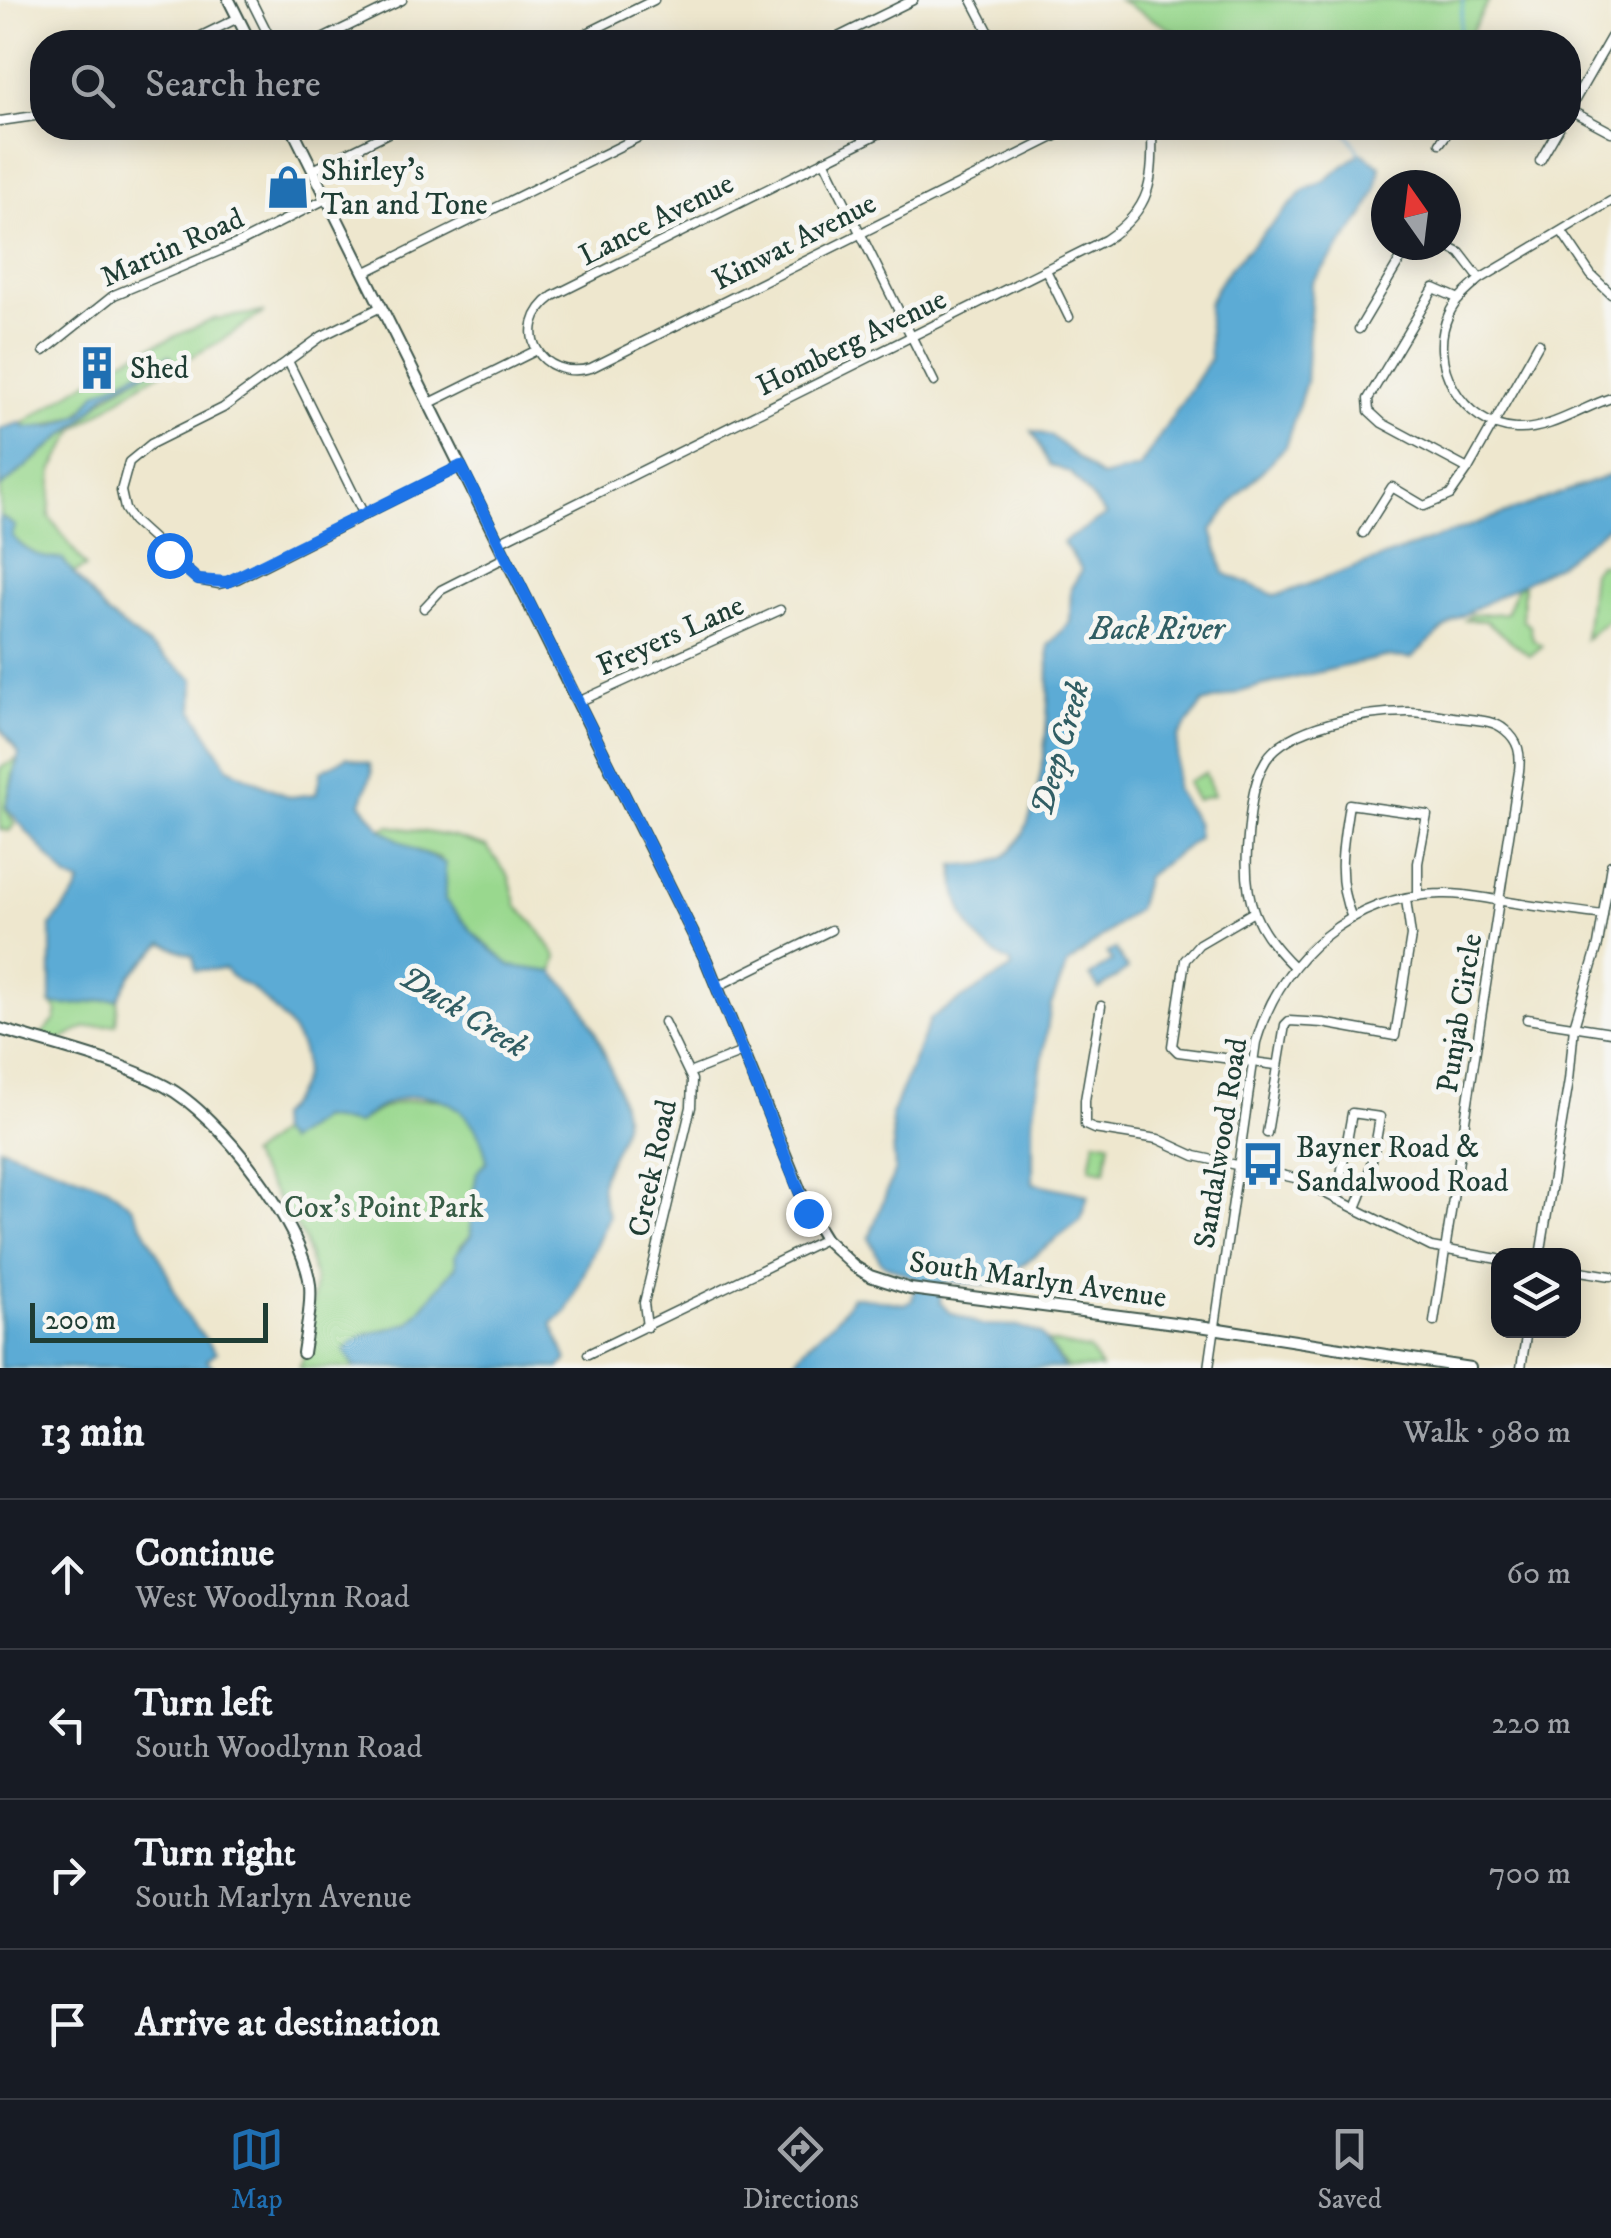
<!DOCTYPE html>
<meta charset="utf-8">
<style>
:root{--surface:#171b24;--page:#242831;--text:#f1f3f6;--muted:#9ea1a6;--line:#363941;--accent:#1f6fb2}
body{margin:0;font-family:"IM FELL DW Pica",serif;background:var(--page);color:var(--text)}
.controls{position:absolute;right:30px;bottom:30px;display:grid;overflow:hidden;border-radius:20px;box-shadow:0 5px 25px #0003}
.controls button{width:90px;height:90px;display:grid;place-items:center;padding:0;border:0;border-bottom:2px solid var(--line);background:var(--surface);color:var(--text);font:50px sans-serif}
.compass{position:absolute;left:1371px;top:170px;width:90px;height:90px;border-radius:50%;background:var(--surface);box-shadow:0 5px 25px #0003;rotate:346deg}
.scale{position:absolute;left:30px;bottom:25px;width:238px;box-sizing:border-box;padding-left:10px;border:5px solid #1f3d34;border-top:0;font-size:28px;line-height:35px;white-space:nowrap;color:#1f3d34;-webkit-text-stroke:8px #f6f6f2;paint-order:stroke}
.stop{position:absolute;width:30px;height:30px;margin:-22px;border:8px solid #1a73e8;border-radius:50%;background:#fff}
.stop.end{background:#1a73e8;border-color:#fff;box-shadow:0 2px 10px #0008}
.list{margin:0;padding:0;list-style:none}
h2{display:flex;justify-content:space-between;align-items:center;height:130px;margin:0;padding:0 40px;font-size:42px}
h2 small{font-size:32px;font-weight:400;color:var(--muted)}
.list li{display:grid;grid-template-columns:65px 1fr auto;gap:30px;align-items:center;box-sizing:border-box;height:150px;padding:0 40px;border-top:2px solid var(--line)}
.list b{display:block;font-size:38px;white-space:nowrap}
.list p{margin:0;font-size:32px;white-space:nowrap;color:var(--muted)}
.list em{font-size:32px;font-style:normal;color:var(--muted)}
.icon{flex:none;width:55px;height:55px;fill:none;stroke:currentColor;stroke-width:2;stroke-linecap:round;stroke-linejoin:round}
.map{position:relative;flex:none;width:1611px;height:1368px;overflow:hidden}
.search{position:absolute;background:var(--surface);box-shadow:0 5px 25px #0003;left:30px;right:30px;top:30px;height:110px;display:flex;align-items:center;gap:25px;box-sizing:border-box;padding:0 35px;border-radius:40px;color:var(--muted);font-size:38px}
.sheet{height:730px;background:var(--surface)}
nav{display:flex;justify-content:space-around;align-items:center;box-sizing:border-box;height:140px;border-top:2px solid var(--line);background:var(--surface);font-size:28px;color:var(--muted)}
nav a{display:grid;justify-items:center;gap:5px}
nav .on{color:var(--accent)}
.map>svg:first-child{display:block}
.green{fill:#99d88e;stroke:#5c8a61;stroke-width:2.5}
.water{fill:#5babd5;stroke:#3d7484;stroke-width:2.5}
.lines{fill:none;stroke-linecap:round;stroke-linejoin:round}
.stream{stroke:#5babd5;stroke-width:2.5}
.minor-casing{stroke:#3e564b;stroke-width:11}
.tertiary-casing{stroke:#3e564b;stroke-width:14}
.minor{stroke:#fff;stroke-width:8}
.tertiary{stroke:#fff;stroke-width:10}
.route{stroke:#1a73e8;stroke-width:12}
.labels{text-anchor:middle;stroke-width:10;stroke-linejoin:round;paint-order:stroke}
.poi-label{font-size:30px;fill:#1f3d34;stroke:#f6f6f2;text-anchor:start}
.street-label{font-size:30px;fill:#1f3d34;stroke:#f6f6f2}
.park-label{font-size:30px;fill:#375c46;stroke:#f6f6f2}
.water-label{font-size:32px;font-style:italic;fill:#315e64;stroke:#f6f6f2}
</style>
<div class="map">
<svg width="1611" height="1368" viewBox="0 0 1611 1368">
<rect width="100%" height="100%" fill="#f6f6f2"/>
<filter id="ink" filterUnits="userSpaceOnUse"><feTurbulence type="fractalNoise" baseFrequency=".01" numOctaves="2"/><feDisplacementMap in="SourceGraphic" scale="20" xChannelSelector="R" yChannelSelector="G"/><feConvolveMatrix kernelMatrix="1 2 1 2 8 2 1 2 1" color-interpolation-filters="sRGB"/></filter>
<filter id="wash" filterUnits="userSpaceOnUse"><feTurbulence type="fractalNoise" baseFrequency=".0048" numOctaves="4" result="noise"/><feDisplacementMap in="SourceGraphic" scale="40" xChannelSelector="R" yChannelSelector="G"/><feGaussianBlur stdDeviation="2.25" result="paint"/><feColorMatrix in="noise" values="0 0 0 0 0 0 0 0 0 0 0 0 0 0 0 0 0 1.4 0 .05"/><feComposite in="paint" operator="in"/></filter>
<g filter="url(#wash)">
<rect width="100%" height="100%" fill="#eee7ce"/>
<g class="green">
<polygon points="1119,0 1489,0 1466,42 1193,42"/>
<path d="M264,312L219,342L144,382L76,429L53,469L49,516L86,567L73,573C52,560 28,555 12,536L15,526L0,516V488L85,419C106,389 142,378 172,358L169,355L98,393L78,415L39,428H26L22,424L123,359L214,319Z"/>
<polygon points="1599,564 1611,564 1611,617 1585,639 1592,571"/>
<polygon points="1518,586 1524,586 1522,620 1530,626 1533,640 1542,646 1530,656 1486,621 1465,620 1471,615 1506,613"/>
<polygon points="17,759 5,808 15,824 9,831 0,829 0,768"/>
<polygon points="1205,773 1214,795 1196,800 1187,782"/>
<polygon points="390,826 454,837 487,847 509,877 517,906 535,925 557,957 553,972 511,967 468,928 444,900 440,858 415,850 381,829"/>
<path d="M118,999L116,1024L84,1028L55,1043L38,1038L55,1020L57,1010L51,1004C75,1008 93,1000 118,999Z"/>
<path d="M434,1099L451,1101L464,1111L480,1131L485,1150L488,1161L472,1235L461,1245L456,1266L410,1323L362,1336L345,1350L355,1368H299L308,1349L315,1280L303,1237L249,1156L278,1133L287,1141L321,1118L357,1124C382,1104 402,1100 434,1099Z"/>
<polygon points="1095,1140 1110,1142 1105,1171 1090,1168"/>
<polygon points="1046,1341 1090,1350 1101,1368 1067,1368"/>
</g>
<g class="water">
<path d="M1361,152L1380,166L1376,191L1364,216L1312,283L1306,382L1285,447L1236,498L1212,530L1224,573L1276,596L1611,475V524L1559,564L1454,620L1411,658L1384,657L1260,686L1203,703L1178,737L1175,789L1196,822L1198,838L1146,877L1137,909L1067,965L1051,1005L1033,1118V1183L1088,1195L1081,1220L996,1285L942,1282L940,1302L949,1312L980,1325L1017,1326L1041,1334L1064,1368H791C804,1339 839,1326 852,1296L905,1304L912,1301L916,1279L881,1263L869,1238L895,1170L891,1115L931,1018L1012,968L1010,962C972,946 954,905 954,865C974,865 989,867 1006,855C1046,826 1051,693 1048,646L1070,622L1071,588L1082,570L1063,542L1106,515L1071,473L1050,465L1032,431L1051,436L1101,477L1139,468L1210,359L1208,305L1216,288L1230,268L1304,191L1326,180Z"/>
<polygon points="169,356 170,359 108,392 81,421 0,488 0,429 20,423 26,428 52,426 71,419 82,413 96,393"/>
<path d="M0,516L15,526L12,536C25,551 41,560 62,559L107,614L194,679L193,710L228,768L289,797L316,794L321,771L347,757L370,764L372,773L361,803L381,829L415,850L445,863V900L479,939L511,966L553,972C561,981 572,990 579,1001C592,1021 627,1100 624,1123C617,1163 588,1169 609,1216L567,1312L552,1323L567,1360L560,1368H355L344,1350L362,1336L410,1323L456,1266L455,1255L471,1235V1206L477,1172L487,1161C474,1089 406,1077 357,1124L321,1118L287,1142L278,1133L277,1117C328,1066 300,1033 256,992C244,980 239,987 225,969L196,970L193,956L163,943L131,975L118,999C93,1000 75,1008 51,1004V925L75,895L80,883L67,878L6,807L19,753L0,728Z"/>
<polygon points="1115,949 1128,969 1099,989 1090,976 1112,961 1107,953"/>
<polygon points="0,1147 108,1187 132,1207 164,1265 182,1310 216,1352 207,1360 214,1368 0,1368"/>
</g>
<g class="lines">
<g class="stream">
<polyline points="1451,42 1459,37 1463,0"/>
<polyline points="1340,128 1348,134 1361,155"/>
</g>
</g>
</g>
<g filter="url(#ink)">
<g class="lines">
<g class="minor-casing">
<g id="minor">
<polyline points="251,0 272,42"/>
<polyline points="972,0 994,42"/>
<polyline points="189,42 238,18"/>
<polyline points="316,42 402,0"/>
<polyline points="569,42 654,0"/>
<polyline points="828,42 913,0"/>
<polyline points="1095,42 1152,42"/>
<polyline points="1568,109 1611,132"/>
<polyline points="1568,112 1611,37"/>
<polyline points="0,121 42,115"/>
<path d="M890,128L553,296C509,328 541,382 591,368L1072,128"/>
<polyline points="1440,143 1451,128"/>
<polyline points="824,160 934,382"/>
<polyline points="1540,161 1559,128"/>
<polyline points="313,170 398,128"/>
<path d="M1611,201L1480,279C1468,290 1455,300 1449,314C1426,362 1462,426 1516,429C1548,431 1581,408 1611,398"/>
<polyline points="1562,232 1591,275 1611,294"/>
<polyline points="1444,245 1460,253 1480,279"/>
<polyline points="1046,270 1069,317"/>
<polyline points="364,273 657,128"/>
<polyline points="1459,299 1434,288 1368,399 1369,411 1382,423 1468,469 1539,343"/>
<polyline points="381,307 322,336 223,408 151,444 129,462 121,491 125,509 133,521 198,580 219,584 237,579 461,466"/>
<polyline points="1359,329 1409,245"/>
<polyline points="44,351 114,295 241,242 328,198"/>
<polyline points="288,361 364,515"/>
<polyline points="430,403 537,350"/>
<polyline points="1363,533 1392,487 1424,506 1450,495 1468,469"/>
<path d="M499,542L1105,240C1153,209 1153,180 1152,128"/>
<polyline points="424,608 441,590 506,557"/>
<polyline points="578,702 780,610"/>
<polyline points="1252,913 1199,944 1185,960 1172,1046 1178,1052 1276,1065"/>
<path d="M1352,918C1335,879 1343,844 1349,804L1427,815L1418,863V896"/>
<path d="M1293,966C1256,930 1244,902 1247,850C1249,823 1251,784 1266,760C1288,725 1369,712 1408,712C1426,712 1444,716 1461,718C1476,720 1494,720 1505,730C1519,741 1521,754 1519,771L1434,1322"/>
<polyline points="718,986 831,930"/>
<polyline points="1101,1006 1085,1100 1085,1125 1094,1129 1158,1139 1195,1156 1295,1178 1431,1247 1498,1259"/>
<polyline points="1527,1019 1611,1032"/>
<polyline points="689,1073 745,1051"/>
<polyline points="1267,1133 1285,1025 1289,1021 1323,1023 1395,1036 1411,936 1406,899"/>
<path d="M1356,1208C1370,1177 1375,1149 1380,1117L1352,1113L1341,1175L1365,1189"/>
<polyline points="1540,1256 1569,1080 1574,1026 1598,945 1611,865"/>
<polyline points="1574,1270 1611,1276"/>
<polyline points="647,1327 644,1303 691,1107 692,1080 664,1022"/>
<polyline points="588,1354 825,1239"/>
<path d="M1209,1368L1256,1042C1281,958 1351,895 1442,894C1463,893 1482,898 1503,901C1536,907 1569,910 1603,915"/>
<polyline points="1521,1368 1527,1330"/>
</g>
</g>
<g class="tertiary-casing">
<g id="tertiary">
<polyline points="229,0 250,42"/>
<polyline points="292,128 706,960 809,1213 825,1239 854,1266 870,1276 910,1289 1206,1327 1470,1368"/>
<path d="M0,1029C54,1046 115,1059 165,1086C220,1115 302,1224 310,1285C312,1307 306,1331 303,1353"/>
</g>
</g>
<use href="#minor" class="minor"/>
<use href="#tertiary" class="tertiary"/>
</g>
</g>
<g class="lines" filter="url(#ink)">
<polyline class="route" points="169,555 198,580 227,582 461,466 706,960 808,1213"/>
</g>
<defs>
<g id="shop-bare" transform="scale(3.45)"><path d="M-5-2.5h2.3a2.7 3.5 0 0 1 5.4 0H5L5.5 6h-11ZM-1.5-2.5h3a1.5 2.3 0 0 0-3 0Z" fill="#1f6fb2" stroke="#f6f6f2" stroke-width="2.5" paint-order="stroke"/></g>
<g id="building-bare" transform="scale(3.45)"><path d="M-4-6H4V6H1V3H-1V6H-4ZM-2.5-4.3h1.7v1.8h-1.7ZM.8-4.3h1.7v1.8H.8ZM-2.5-1h1.7V.8h-1.7ZM.8-1h1.7V.8H.8Z" fill="#1f6fb2" stroke="#f6f6f2" stroke-width="2.5" paint-order="stroke"/></g>
<g id="bus-bare" transform="scale(3.45)"><path d="M-5-6H5V4H4V6H2V4H-2V6H-4V4H-5ZM-3.5-4V0h7V-4ZM-3.5 1.2v1.5H-2V1.2ZM2 1.2v1.5H3.5V1.2Z" fill="#1f6fb2" stroke="#f6f6f2" stroke-width="2.5" paint-order="stroke"/></g>
</defs>
<g fill-rule="evenodd">
<use href="#shop-bare" x="288" y="187"/>
<use href="#building-bare" x="97" y="368"/>
<use href="#bus-bare" x="1263" y="1164"/>
</g>
<g class="labels">
<g class="poi-label">
<text x="321" y="180">Shirley's<tspan x="321" dy="34">Tan and Tone</tspan></text>
<text x="130" y="378">Shed</text>
<text x="1296" y="1157">Bayner Road &amp;<tspan x="1296" dy="34">Sandalwood Road</tspan></text>
</g>
<g class="street-label">
<text transform="translate(656 219) rotate(-27)" y="10">Lance Avenue</text>
<text transform="translate(794 241) rotate(-27)" y="10">Kinwat Avenue</text>
<text transform="translate(172 247) rotate(-24)" y="10">Martin Road</text>
<text transform="translate(851 342) rotate(-26)" y="10">Homberg Avenue</text>
<text transform="translate(670 635) rotate(-24)" y="10">Freyers Lane</text>
<text transform="translate(1459 1013) rotate(-81)" y="10">Punjab Circle</text>
<text transform="translate(1220 1143) rotate(-81)" y="10">Sandalwood Road</text>
<text transform="translate(652 1168) rotate(-78)" y="10">Creek Road</text>
<text transform="translate(1038 1279) rotate(8)" y="10">South Marlyn Avenue</text>
</g>
<g class="park-label">
<text x="384" y="1217">Cox's Point Park</text>
</g>
<g class="water-label">
<text x="1157" y="639">Back River</text>
<text transform="translate(1059 748) rotate(-74)" y="11">Deep Creek</text>
<text transform="translate(464 1011) rotate(32)" y="11">Duck Creek</text>
</g>
</g>
</svg>
<div class="controls">
<button><svg class="icon" aria-label="layers" viewBox="0 0 24 24"><path d="M12 4l9 5-9 5-9-5zM3 14l9 5 9-5"/></svg></button>
</div>
<svg class="compass" viewBox="-18 -18 36 36"><path d="M0-13l5 13h-10z" fill="#e53935"/><path d="M0 13l5-13h-10z" fill="#9ea1a6"/></svg>
<div class="scale">200 m</div>
<div class="stop" style="left:169px;top:555px"></div>
<div class="stop end" style="left:808px;top:1213px"></div>
<div class="search"><svg class="icon" aria-label="search" viewBox="0 0 24 24"><circle cx="10" cy="10" r="6"/><path d="M15 15l6 6"/></svg>Search here</div>
</div>
<section class="sheet">
<h2>13 min<small>Walk · 980 m</small></h2>
<ul class="list">
<li><svg class="icon" aria-label="ahead" viewBox="0 0 24 24"><path d="M12 20V5M6 11l6-6 6 6"/></svg><div><b>Continue</b><p>West Woodlynn Road</p></div><em>60 m</em></li>
<li><svg class="icon" aria-label="left" viewBox="0 0 24 24"><path d="M17 20v-9H6M10 6l-5 5 5 5"/></svg><div><b>Turn left</b><p>South Woodlynn Road</p></div><em>220 m</em></li>
<li><svg class="icon" aria-label="right" viewBox="0 0 24 24"><path d="M7 20v-9h11M14 6l5 5-5 5"/></svg><div><b>Turn right</b><p>South Marlyn Avenue</p></div><em>700 m</em></li>
<li><svg class="icon" aria-label="arrive" viewBox="0 0 24 24"><path d="M6 21V4h12l-3 4 3 4H6"/></svg><div><b>Arrive at destination</b></div></li>
</ul>
</section>
<nav>
<a class="on"><svg class="icon" aria-label="map" viewBox="0 0 24 24"><path d="M3 6l6-2 6 2 6-2v14l-6 2-6-2-6 2zM9 4v14M15 6v14"/></svg>Map</a>
<a><svg class="icon" aria-label="directions" viewBox="0 0 24 24"><path d="M12 3l9 9-9 9-9-9zM9 14v-3h6M13 9l2 2-2 2"/></svg>Directions</a>
<a><svg class="icon" aria-label="saved" viewBox="0 0 24 24"><path d="M7 4h10v16l-5-4-5 4z"/></svg>Saved</a>
</nav>
